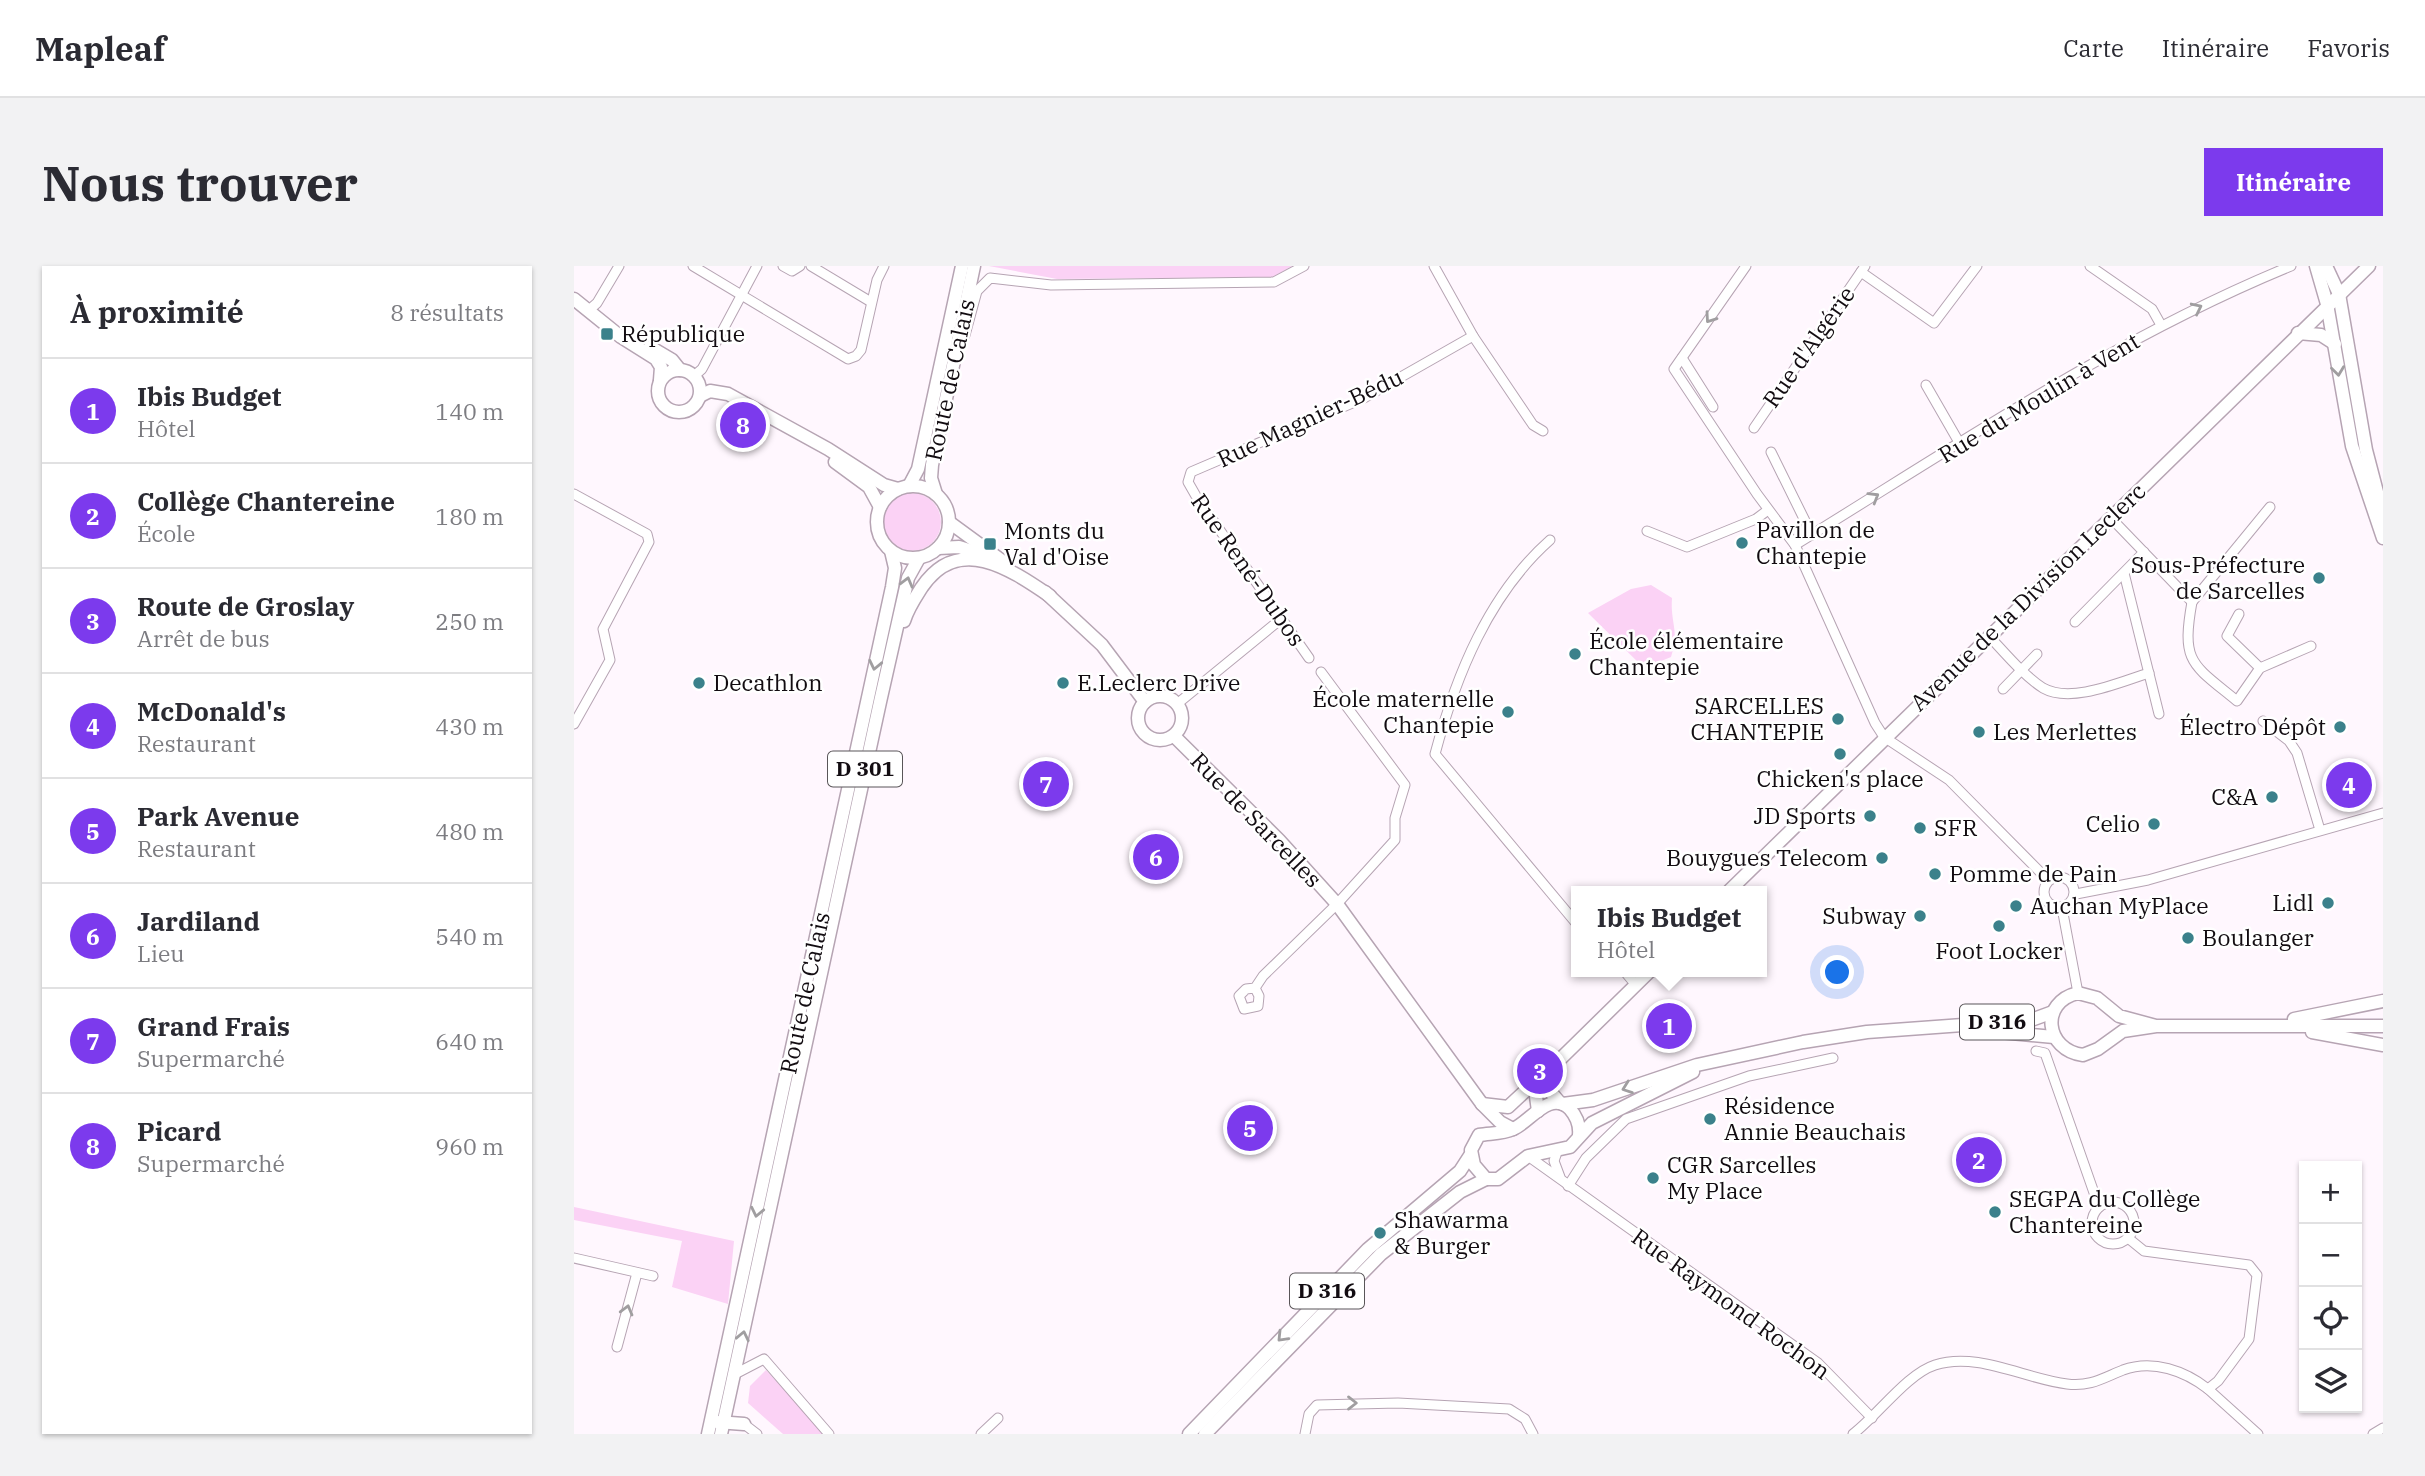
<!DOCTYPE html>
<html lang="fr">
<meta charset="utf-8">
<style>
:root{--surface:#fff;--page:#f2f2f3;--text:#2b2b33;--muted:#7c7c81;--line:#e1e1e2;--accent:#7c3aed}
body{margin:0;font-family:"IBM Plex Serif",serif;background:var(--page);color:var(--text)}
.controls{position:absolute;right:21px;bottom:21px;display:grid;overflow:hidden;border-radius:0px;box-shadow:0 2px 5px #0004}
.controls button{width:63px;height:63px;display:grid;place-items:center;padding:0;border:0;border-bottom:2px solid var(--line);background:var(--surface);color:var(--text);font:35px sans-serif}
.you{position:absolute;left:1264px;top:707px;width:24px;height:24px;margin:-18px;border:5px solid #fff;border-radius:50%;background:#1a73e8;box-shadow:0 0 0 10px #1a73e833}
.badge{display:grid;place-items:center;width:46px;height:46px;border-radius:50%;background:var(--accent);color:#fff;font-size:23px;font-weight:700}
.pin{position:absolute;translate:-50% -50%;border:4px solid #fff;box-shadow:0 2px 7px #0006}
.popup{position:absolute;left:997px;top:620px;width:196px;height:91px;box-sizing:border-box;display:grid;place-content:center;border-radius:0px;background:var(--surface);filter:drop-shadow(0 2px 5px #0005);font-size:23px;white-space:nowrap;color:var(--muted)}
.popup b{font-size:26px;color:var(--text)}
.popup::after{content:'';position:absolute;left:50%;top:100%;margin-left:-14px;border:14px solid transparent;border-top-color:var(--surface)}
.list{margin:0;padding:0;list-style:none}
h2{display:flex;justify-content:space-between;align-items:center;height:91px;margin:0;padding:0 28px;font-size:30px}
h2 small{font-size:23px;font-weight:400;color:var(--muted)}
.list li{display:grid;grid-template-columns:46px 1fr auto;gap:21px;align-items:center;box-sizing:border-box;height:105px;padding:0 28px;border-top:2px solid var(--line)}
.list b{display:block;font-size:26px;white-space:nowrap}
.list p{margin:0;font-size:23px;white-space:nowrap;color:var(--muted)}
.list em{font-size:23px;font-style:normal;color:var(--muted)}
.icon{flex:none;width:38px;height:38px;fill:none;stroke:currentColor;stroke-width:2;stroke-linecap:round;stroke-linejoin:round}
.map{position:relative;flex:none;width:1809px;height:1168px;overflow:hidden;border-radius:0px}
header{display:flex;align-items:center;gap:42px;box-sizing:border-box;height:98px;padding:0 35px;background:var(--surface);border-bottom:2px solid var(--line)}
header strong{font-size:33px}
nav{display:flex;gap:38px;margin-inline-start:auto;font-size:24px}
.intro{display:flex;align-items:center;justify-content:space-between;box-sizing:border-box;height:168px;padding:0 42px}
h1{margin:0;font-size:49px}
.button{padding:18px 32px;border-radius:0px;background:var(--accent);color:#fff;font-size:24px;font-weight:700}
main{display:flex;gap:42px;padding:0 42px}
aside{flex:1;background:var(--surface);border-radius:0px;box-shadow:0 2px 5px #0004}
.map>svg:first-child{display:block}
.green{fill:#fbd2f5}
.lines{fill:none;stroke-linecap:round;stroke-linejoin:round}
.minor-casing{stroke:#b6a4b3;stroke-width:11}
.major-casing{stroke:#b6a4b3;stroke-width:15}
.minor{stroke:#fff;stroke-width:9}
.major{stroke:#fff;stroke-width:12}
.oneway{stroke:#a09ea0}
.poi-dot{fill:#3b818b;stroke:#fff;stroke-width:2.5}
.labels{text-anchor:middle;stroke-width:5;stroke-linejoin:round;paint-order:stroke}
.shield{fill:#fff;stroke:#595558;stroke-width:2}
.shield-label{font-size:21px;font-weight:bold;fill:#120c11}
.poi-label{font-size:23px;fill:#120c11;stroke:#fff;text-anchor:start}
.street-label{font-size:23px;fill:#120c11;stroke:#fff}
</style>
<header>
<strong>Mapleaf</strong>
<nav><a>Carte</a><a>Itinéraire</a><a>Favoris</a></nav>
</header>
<div class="intro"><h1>Nous trouver</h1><a class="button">Itinéraire</a></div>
<main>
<aside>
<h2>À proximité<small>8 résultats</small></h2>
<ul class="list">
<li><span class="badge">1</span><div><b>Ibis Budget</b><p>Hôtel</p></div><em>140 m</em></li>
<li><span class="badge">2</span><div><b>Collège Chantereine</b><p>École</p></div><em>180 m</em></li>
<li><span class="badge">3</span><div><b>Route de Groslay</b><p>Arrêt de bus</p></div><em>250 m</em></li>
<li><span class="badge">4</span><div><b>McDonald's</b><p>Restaurant</p></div><em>430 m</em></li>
<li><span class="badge">5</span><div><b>Park Avenue</b><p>Restaurant</p></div><em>480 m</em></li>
<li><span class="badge">6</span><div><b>Jardiland</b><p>Lieu</p></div><em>540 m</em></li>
<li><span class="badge">7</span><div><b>Grand Frais</b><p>Supermarché</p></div><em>640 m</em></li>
<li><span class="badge">8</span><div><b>Picard</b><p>Supermarché</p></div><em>960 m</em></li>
</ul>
</aside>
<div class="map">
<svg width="1809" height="1168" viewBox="0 0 1809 1168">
<rect width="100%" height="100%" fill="#fff7fe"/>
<g class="green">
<polygon points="415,0 718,0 699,11 483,13"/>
<circle cx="338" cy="256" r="29"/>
<path d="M1077,319L1098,332C1096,357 1106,365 1097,391L1070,402L1014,347L1057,323Z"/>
<polygon points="0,941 160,975 154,1038 98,1021 108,975 0,954"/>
<polygon points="192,1104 251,1168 209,1168 174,1137 176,1120"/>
</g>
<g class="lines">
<g class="minor-casing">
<g id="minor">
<polyline points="119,0 274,93 282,90 287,84 303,14 310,0"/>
<polyline points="209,0 218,5 226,0"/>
<polyline points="237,0 297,36"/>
<polyline points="860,0 899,70 959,159 969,165"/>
<polyline points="1172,0 1100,103 1183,228 1221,279 1301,457 1310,471 1375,514 1473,613"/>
<polyline points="1516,0 1578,43 1587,59"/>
<polyline points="1287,6 1360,57 1403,0"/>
<polyline points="15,44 23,37 45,0"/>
<polyline points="391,69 403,25 416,12 477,19 700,16 730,0"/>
<polyline points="1108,92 1139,141"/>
<polyline points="120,110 128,103 183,0"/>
<polyline points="1352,119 1386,178"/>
<polyline points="1180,162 1291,0"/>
<polyline points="1197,186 1238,269"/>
<polyline points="0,228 73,268 75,276 29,363 36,394 0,458"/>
<polyline points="1536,251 1618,336"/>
<polyline points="1073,265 1113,281 1182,253 1194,244"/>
<path d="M976,274C915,328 882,409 861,488L1002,657"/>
<path d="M1221,279C1382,180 1541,72 1717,0"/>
<polyline points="1550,307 1585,448"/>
<path d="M1618,336C1607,397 1618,398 1663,435L1686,402L1737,380"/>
<polyline points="1618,336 1696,241"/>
<polyline points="1665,348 1653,370 1686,402"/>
<polyline points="1501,356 1570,286"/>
<path d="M1414,369C1431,387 1449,409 1469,422C1497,438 1546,416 1575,407"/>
<polyline points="735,392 622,230 614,216 617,206 790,132 899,70"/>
<polyline points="1429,423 1463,388"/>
<polyline points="603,438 707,353"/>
<polyline points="1689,455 1715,475 1723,487 1746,564"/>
<circle cx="1485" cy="626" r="15"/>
<polyline points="1502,628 1574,614 1809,547"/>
<polyline points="1488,642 1504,727"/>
<polyline points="1051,706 1062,719"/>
<polyline points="681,722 672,723 665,730 670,743 684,740 685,730 681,722 689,710 763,638 821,574 821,552 831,519 747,406"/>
<polyline points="1462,785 1471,787 1525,941"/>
<polyline points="984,883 980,895 986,911"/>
<polyline points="954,890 1244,1097 1298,1152"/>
<polyline points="994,920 1012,892 1052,853 1175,810 1259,792"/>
<circle cx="1539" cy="957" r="21"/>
<polyline points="1554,972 1570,985 1675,999 1683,1009 1675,1073 1644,1115 1634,1123 1684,1168"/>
<polyline points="0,992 79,1010"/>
<polyline points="43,1081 63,1007"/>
<polyline points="161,1108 190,1093 255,1168"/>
<polyline points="170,1158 183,1168"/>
<polyline points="407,1168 424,1152"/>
<polyline points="731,1168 735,1148 743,1139 824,1137 935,1143 951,1153 959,1168"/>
<path d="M1279,1168C1304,1149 1333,1108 1361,1099C1403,1085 1451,1113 1493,1118C1516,1121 1529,1112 1549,1104C1579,1093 1611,1105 1634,1123"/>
<polyline points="1799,1168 1809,1162"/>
</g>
</g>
<g class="major-casing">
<g id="major">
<polyline points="1742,0 1753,38 1778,180 1809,272"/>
<polyline points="1752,0 1765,28 1792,184 1809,249"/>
<polyline points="0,33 47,71 82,93 87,101 86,114"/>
<polyline points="1724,67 1747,69 1761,78"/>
<polyline points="76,81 98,94 106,104"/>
<circle cx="105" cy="125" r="21"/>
<polyline points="126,130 136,125 154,128 254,183 310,219 324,223"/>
<polyline points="261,196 295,221 306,241"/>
<circle cx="339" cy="256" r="36"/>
<polyline points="335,220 344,203 388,0"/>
<polyline points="362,228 357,212 358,199 400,0"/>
<polyline points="375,256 431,297"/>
<polyline points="364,282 385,281 413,290"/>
<polyline points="471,326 528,379 571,436"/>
<path d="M330,355C334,342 341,332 348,321C384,268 435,302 476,330"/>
<circle cx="586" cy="452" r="22"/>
<polyline points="600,470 705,574 763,638 908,838 926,856 939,863"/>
<polyline points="1155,625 1795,0"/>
<polyline points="1720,753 1809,735"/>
<path d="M1582,760L1545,750L1523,732L1504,727C1465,736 1471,784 1509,789L1524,783L1549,765L1582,760H1809"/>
<polyline points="1405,764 1480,771"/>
<polyline points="1738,766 1809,779"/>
<polyline points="979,802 975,824 986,837"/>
<polyline points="908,838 934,841 962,815"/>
<polyline points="989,838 1019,834 1123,799 1229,776 1293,766 1457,754 1479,746"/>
<polyline points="964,845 961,823 969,810 1075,706"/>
<path d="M1005,869C1006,859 1003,851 996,843C976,823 956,856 939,863C928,868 916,867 905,869L897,884L900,899L912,913H924L954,890L996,881L1018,857L1119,806"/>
<polyline points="143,1156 170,1158"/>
<polyline points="134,1168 318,321 321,302 317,285"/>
<polyline points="147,1168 306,436 334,312 345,292"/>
<polyline points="615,1168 794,983 886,905 897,888"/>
<polyline points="631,1168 807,988 886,926 912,913"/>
</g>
</g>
<use href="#minor" class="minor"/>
<use href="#major" class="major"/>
</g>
<defs><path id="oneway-chevron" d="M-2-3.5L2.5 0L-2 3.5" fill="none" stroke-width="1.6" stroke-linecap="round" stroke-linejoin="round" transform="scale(1.75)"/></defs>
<g class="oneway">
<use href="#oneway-chevron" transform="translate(1623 42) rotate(-26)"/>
<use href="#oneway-chevron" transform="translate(1136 52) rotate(125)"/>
<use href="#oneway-chevron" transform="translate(1764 105) rotate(83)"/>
<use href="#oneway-chevron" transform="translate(1300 231) rotate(-31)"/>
<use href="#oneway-chevron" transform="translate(333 316) rotate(-75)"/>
<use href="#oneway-chevron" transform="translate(301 399) rotate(102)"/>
<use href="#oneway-chevron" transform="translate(1053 822) rotate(160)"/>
<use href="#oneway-chevron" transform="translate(183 946) rotate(102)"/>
<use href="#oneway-chevron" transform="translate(53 1044) rotate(-75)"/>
<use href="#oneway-chevron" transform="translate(169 1070) rotate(-78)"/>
<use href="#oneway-chevron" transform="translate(708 1071) rotate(134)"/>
<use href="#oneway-chevron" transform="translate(778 1137)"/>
</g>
<g class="poi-dot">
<rect x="26" y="61" width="14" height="14" rx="3.5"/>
<circle cx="1168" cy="277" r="7"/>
<rect x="409" y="271" width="14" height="14" rx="3.5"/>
<circle cx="1745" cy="312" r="7"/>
<circle cx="1001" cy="388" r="7"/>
<circle cx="125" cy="417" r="7"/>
<circle cx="489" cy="417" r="7"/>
<circle cx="934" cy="446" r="7"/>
<circle cx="1264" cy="453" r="7"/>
<circle cx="1766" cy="461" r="7"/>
<circle cx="1405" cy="466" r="7"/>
<circle cx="1266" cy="488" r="7"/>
<circle cx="1698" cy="531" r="7"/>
<circle cx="1296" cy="550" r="7"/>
<circle cx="1580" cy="558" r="7"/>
<circle cx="1346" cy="562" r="7"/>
<circle cx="1308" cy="592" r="7"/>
<circle cx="1361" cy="608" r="7"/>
<circle cx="1754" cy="637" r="7"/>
<circle cx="1442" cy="640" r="7"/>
<circle cx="1346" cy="650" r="7"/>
<circle cx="1425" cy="660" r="7"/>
<circle cx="1614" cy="672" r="7"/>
<circle cx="1136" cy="853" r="7"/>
<circle cx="1079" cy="912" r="7"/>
<circle cx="1421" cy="946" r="7"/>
<circle cx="806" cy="967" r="7"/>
</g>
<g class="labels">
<g class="shield">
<rect x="254" y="485.5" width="74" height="35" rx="5"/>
<rect x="1386" y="738.5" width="74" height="35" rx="5"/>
<rect x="716" y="1007.5" width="74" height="35" rx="5"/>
</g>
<g class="shield-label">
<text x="291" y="510">D 301</text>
<text x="1423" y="763">D 316</text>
<text x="753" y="1032">D 316</text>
</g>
<g class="poi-label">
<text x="47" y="76">République</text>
<text x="1182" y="272">Pavillon de<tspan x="1182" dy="26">Chantepie</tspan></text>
<text x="430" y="273">Monts du<tspan x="430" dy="26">Val d'Oise</tspan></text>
<text x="1731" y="307" text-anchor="end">Sous-Préfecture<tspan x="1731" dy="26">de Sarcelles</tspan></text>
<text x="1015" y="383">École élémentaire<tspan x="1015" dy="26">Chantepie</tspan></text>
<text x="139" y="425">Decathlon</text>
<text x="503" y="425">E.Leclerc Drive</text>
<text x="920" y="441" text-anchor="end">École maternelle<tspan x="920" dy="26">Chantepie</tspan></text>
<text x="1250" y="448" text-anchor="end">SARCELLES<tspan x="1250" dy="26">CHANTEPIE</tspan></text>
<text x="1752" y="469" text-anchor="end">Électro Dépôt</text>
<text x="1419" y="474">Les Merlettes</text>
<text x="1266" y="521" text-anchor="middle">Chicken's place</text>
<text x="1684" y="539" text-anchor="end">C&amp;A</text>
<text x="1282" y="558" text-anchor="end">JD Sports</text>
<text x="1566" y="566" text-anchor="end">Celio</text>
<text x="1360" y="570">SFR</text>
<text x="1294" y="600" text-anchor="end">Bouygues Telecom</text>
<text x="1375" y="616">Pomme de Pain</text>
<text x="1740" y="645" text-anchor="end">Lidl</text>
<text x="1456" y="648">Auchan MyPlace</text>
<text x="1332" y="658" text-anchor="end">Subway</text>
<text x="1628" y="680">Boulanger</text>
<text x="1425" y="693" text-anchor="middle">Foot Locker</text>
<text x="1150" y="848">Résidence<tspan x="1150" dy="26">Annie Beauchais</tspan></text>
<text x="1093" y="907">CGR Sarcelles<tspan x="1093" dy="26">My Place</tspan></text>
<text x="1435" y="941">SEGPA du Collège<tspan x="1435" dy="26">Chantereine</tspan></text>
<text x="820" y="962">Shawarma<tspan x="820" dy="26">&amp; Burger</tspan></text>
</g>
<g class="street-label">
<text transform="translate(1235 81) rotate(-55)" y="8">Rue d'Algérie</text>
<text transform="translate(376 114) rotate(-78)" y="8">Route de Calais</text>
<text transform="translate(1465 132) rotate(-31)" y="8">Rue du Moulin à Vent</text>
<text transform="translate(736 152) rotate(-25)" y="8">Rue Magnier-Bédu</text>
<text transform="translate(674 304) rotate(55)" y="8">Rue René-Dubos</text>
<text transform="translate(1454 331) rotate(-44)" y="8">Avenue de la Division Leclerc</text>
<text transform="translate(682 554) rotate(46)" y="8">Rue de Sarcelles</text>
<text transform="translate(231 727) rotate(-78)" y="8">Route de Calais</text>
<text transform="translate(1157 1038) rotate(36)" y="8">Rue Raymond Rochon</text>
</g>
</g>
</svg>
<div class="controls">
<button>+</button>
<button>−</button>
<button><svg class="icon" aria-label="locate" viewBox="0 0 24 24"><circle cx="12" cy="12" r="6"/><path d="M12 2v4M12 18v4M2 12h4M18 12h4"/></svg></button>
<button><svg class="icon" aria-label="layers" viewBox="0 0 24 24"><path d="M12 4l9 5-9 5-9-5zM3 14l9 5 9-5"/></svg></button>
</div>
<div class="you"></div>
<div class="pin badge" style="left:1095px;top:760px">1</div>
<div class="popup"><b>Ibis Budget</b>Hôtel</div>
<div class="pin badge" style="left:1405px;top:894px">2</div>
<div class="pin badge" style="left:966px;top:805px">3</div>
<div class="pin badge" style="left:1775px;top:519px">4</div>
<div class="pin badge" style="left:676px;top:862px">5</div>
<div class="pin badge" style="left:582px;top:591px">6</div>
<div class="pin badge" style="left:472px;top:518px">7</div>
<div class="pin badge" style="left:169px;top:159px">8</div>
</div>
</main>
